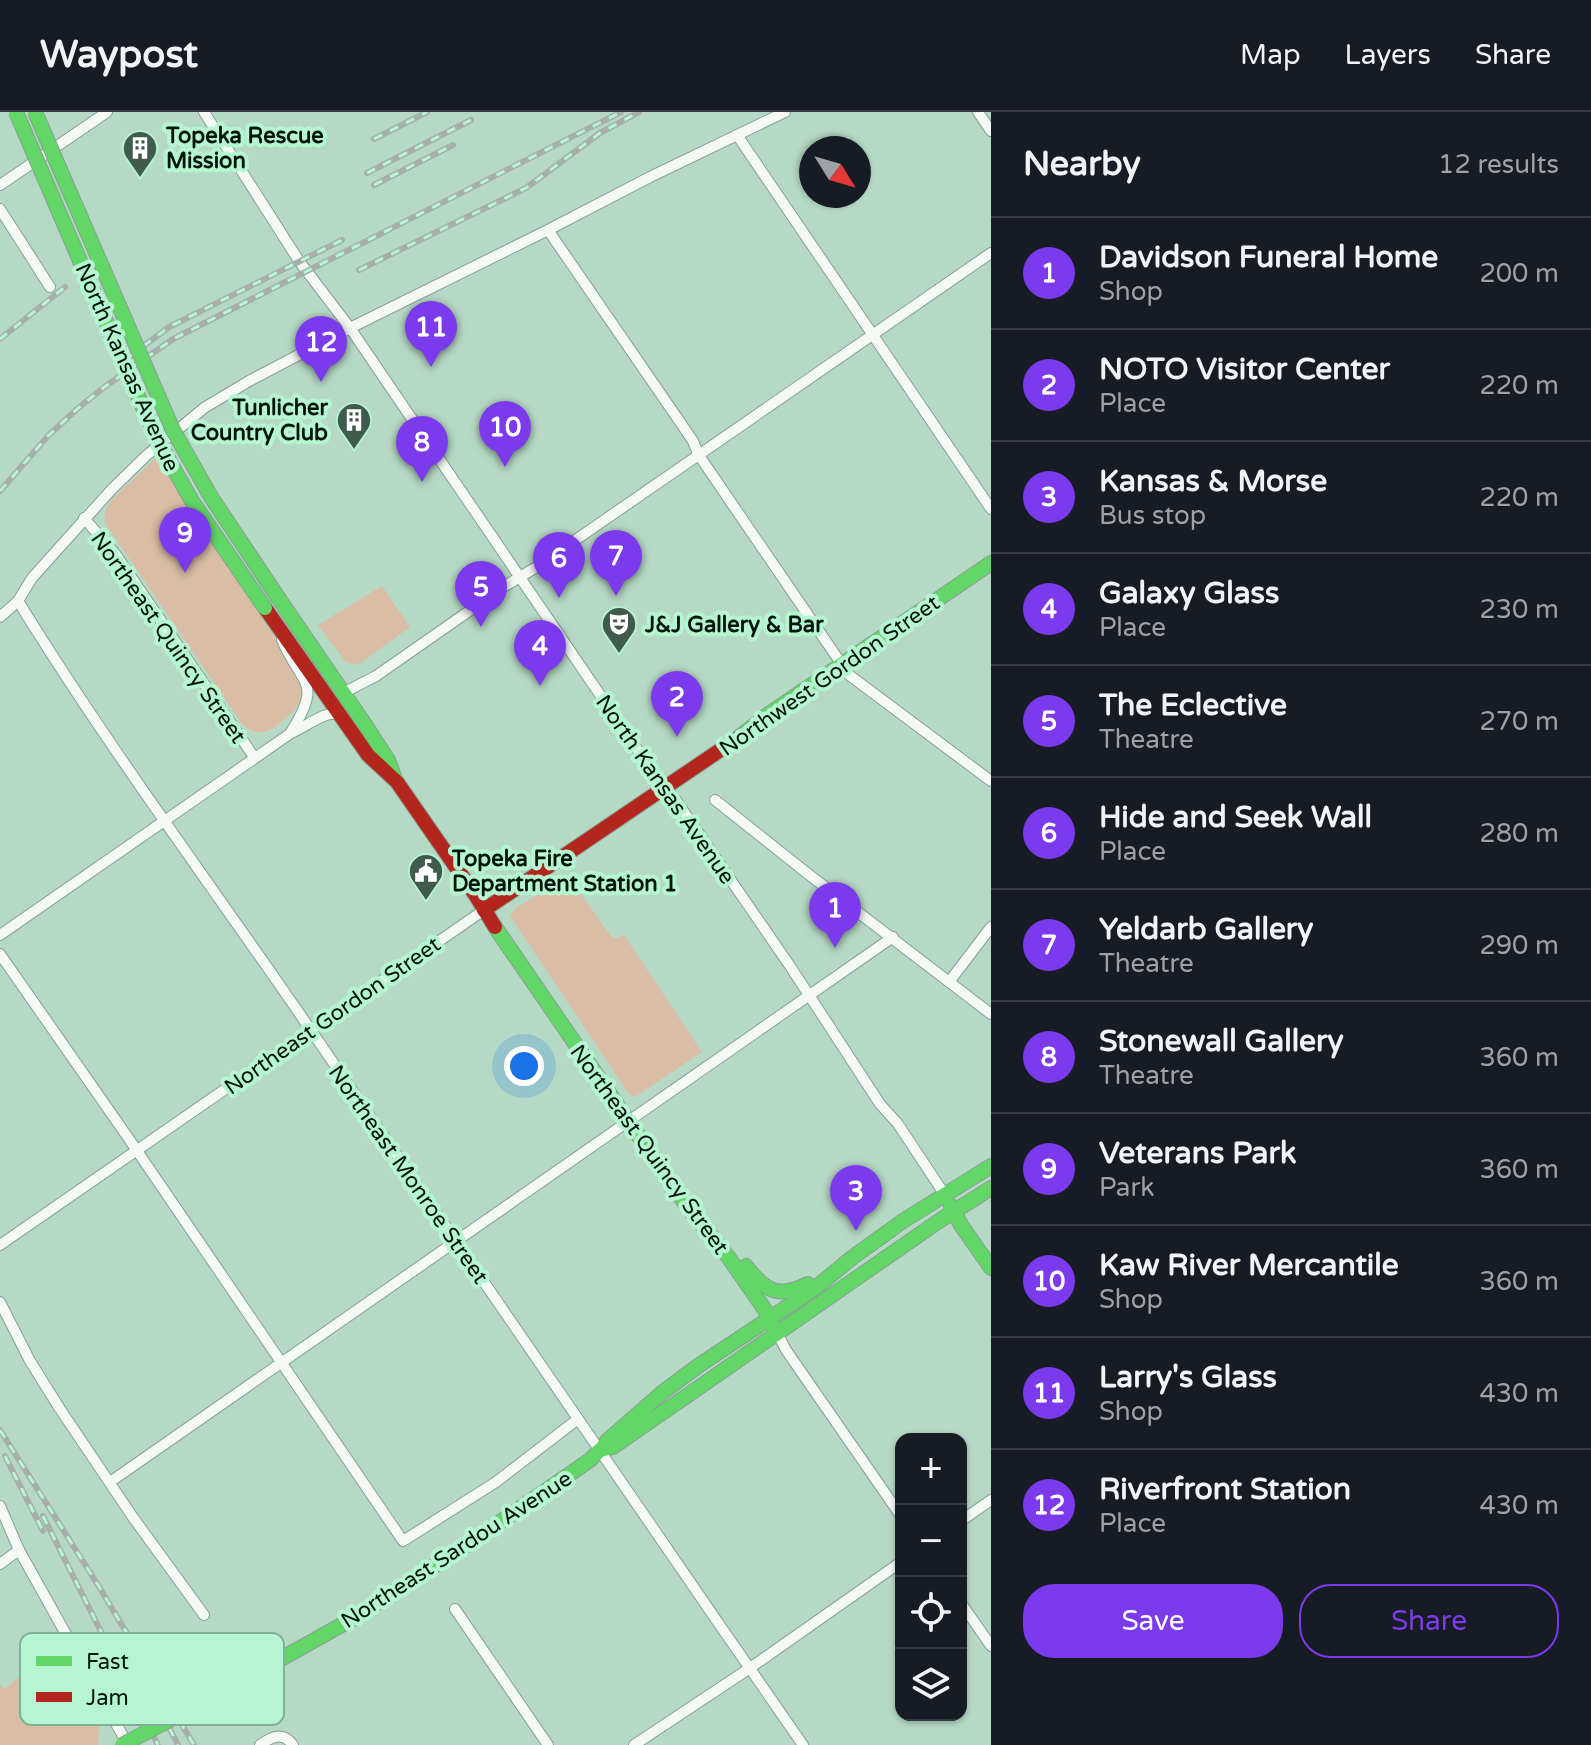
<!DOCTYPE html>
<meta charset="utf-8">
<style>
:root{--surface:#171b24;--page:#20242c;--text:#f1f3f6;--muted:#9ea1a6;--line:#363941;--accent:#7c3aed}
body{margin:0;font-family:"Varela Round",sans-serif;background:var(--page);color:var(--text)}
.controls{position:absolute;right:24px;bottom:24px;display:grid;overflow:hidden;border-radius:16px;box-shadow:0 2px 6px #0004}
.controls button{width:72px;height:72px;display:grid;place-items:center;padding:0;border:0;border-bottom:2px solid var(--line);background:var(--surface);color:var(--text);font:40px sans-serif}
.compass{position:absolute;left:799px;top:24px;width:72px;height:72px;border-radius:50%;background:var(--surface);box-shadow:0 2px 6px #0004;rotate:127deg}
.you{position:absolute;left:524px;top:954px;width:28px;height:28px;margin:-20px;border:6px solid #fff;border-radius:50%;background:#1a73e8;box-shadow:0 0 0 12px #1a73e833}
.badge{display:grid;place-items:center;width:52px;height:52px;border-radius:50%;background:var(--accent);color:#fff;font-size:26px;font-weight:700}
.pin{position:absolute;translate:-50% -66px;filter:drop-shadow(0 2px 4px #0008)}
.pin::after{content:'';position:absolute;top:42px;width:28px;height:24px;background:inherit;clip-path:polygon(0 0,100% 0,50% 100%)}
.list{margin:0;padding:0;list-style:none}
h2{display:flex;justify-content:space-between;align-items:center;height:104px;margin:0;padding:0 32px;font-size:34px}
h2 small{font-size:26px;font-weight:400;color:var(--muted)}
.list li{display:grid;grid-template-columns:52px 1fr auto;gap:24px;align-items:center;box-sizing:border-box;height:112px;padding:0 32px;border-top:2px solid var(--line)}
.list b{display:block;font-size:30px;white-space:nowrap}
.list p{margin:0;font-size:26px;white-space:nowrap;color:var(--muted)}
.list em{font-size:26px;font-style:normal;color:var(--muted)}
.actions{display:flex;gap:16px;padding:24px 32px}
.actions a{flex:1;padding:18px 0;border:2px solid var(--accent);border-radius:32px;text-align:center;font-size:28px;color:var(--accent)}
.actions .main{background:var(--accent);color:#fff}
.icon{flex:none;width:44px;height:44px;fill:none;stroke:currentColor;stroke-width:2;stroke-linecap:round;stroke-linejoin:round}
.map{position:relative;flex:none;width:991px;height:1633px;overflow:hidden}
header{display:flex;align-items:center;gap:48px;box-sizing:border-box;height:112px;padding:0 40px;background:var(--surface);border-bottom:2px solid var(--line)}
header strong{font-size:38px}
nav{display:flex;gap:44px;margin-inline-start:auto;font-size:28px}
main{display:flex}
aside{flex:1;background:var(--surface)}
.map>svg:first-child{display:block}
.green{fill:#d9bda5}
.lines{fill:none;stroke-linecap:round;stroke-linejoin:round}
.street-casing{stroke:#86a192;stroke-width:12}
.fast-casing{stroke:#86a192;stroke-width:16}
.jam-casing{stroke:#86a192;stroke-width:16}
.street{stroke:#f4f9f6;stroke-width:10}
.fast{stroke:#63d668;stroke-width:14}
.jam{stroke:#b3261e;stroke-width:14}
.rail-casing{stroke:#a7afab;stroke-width:6}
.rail{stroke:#b5f5d1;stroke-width:3;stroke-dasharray:9;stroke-linecap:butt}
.fast-bridge-casing{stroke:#86a192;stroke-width:16;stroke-linecap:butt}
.fast-bridge{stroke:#63d668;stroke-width:14}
.labels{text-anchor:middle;stroke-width:8;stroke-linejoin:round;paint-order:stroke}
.poi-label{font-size:22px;font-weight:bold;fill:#001509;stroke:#b5f5d1;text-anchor:start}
.street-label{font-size:22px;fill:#001509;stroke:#b5f5d1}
.key{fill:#b5f5d1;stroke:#7fb295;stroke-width:2}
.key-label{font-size:22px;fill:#001509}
</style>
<header>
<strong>Waypost</strong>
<nav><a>Map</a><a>Layers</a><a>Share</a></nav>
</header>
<main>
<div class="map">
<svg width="991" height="1633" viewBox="0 0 991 1633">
<rect width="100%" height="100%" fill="#b6d9c5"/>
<g class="green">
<polygon points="159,343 206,421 274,524 283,544 296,564 303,578 299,591 293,600 274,616 265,620 253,620 242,612 105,411 105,399 112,387"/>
<polygon points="382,474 410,515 358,553 346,550 318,513"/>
<polygon points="564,767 583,785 613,827 624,823 702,940 635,985 629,982 510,804 516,796"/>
<polygon points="63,1528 101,1596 98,1633 0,1633 0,1573 5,1577"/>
</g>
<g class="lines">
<g class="street-casing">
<g id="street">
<polyline points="204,0 299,149 350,216 652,659 675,687 790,854 880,992 898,1012 945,1083"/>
<polyline points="978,0 991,19"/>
<polyline points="737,23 991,397"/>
<polyline points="0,73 107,0"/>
<polyline points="0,97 50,175"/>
<polyline points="548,118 693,329 698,342 849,563 991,669"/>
<polyline points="84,406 116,443 254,645"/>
<path d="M18,489C105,630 203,762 297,898C466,1143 633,1389 803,1633"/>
<polyline points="0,505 18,489 32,466 112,377 147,343 204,296 249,269 350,216 548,118 650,65 785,0"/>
<path d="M282,528C302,574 323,569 291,620"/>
<polyline points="343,581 376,564 505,474 535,456 991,141"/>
<polyline points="715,688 812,765 991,902"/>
<path d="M0,823L291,621C306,615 325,598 340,602"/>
<polyline points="0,842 129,1027 403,1429 496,1370 578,1307"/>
<polyline points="949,870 991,815"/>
<polyline points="0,1133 484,798"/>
<polyline points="0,1190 30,1249 60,1297 132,1404 204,1503"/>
<polyline points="777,1221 786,1238 901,1404"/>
<polyline points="110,1370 893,825"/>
<polyline points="0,1394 19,1438 128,1633"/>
<polyline points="961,1409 991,1388"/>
<polyline points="0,1452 19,1438"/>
<polyline points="961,1491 991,1534"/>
<polyline points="455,1497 548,1633"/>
<path d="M260,1633C271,1625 283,1619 293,1633"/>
<polyline points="634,1633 750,1556 901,1450"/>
</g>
</g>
<g class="fast-casing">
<g id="fast">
<polyline points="279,487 366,614 388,648 394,664"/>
<polyline points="738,626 766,604 991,451"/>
<polyline points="495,815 686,1093 729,1146 765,1198 777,1221"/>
<polyline points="951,1094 961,1113 991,1156"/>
<path d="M746,1154C765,1179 778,1187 808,1172"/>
<polyline points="603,1335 608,1328 663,1280 698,1254 814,1177 853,1145 903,1109 991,1054"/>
<polyline points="213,1585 354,1506 477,1426 590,1348 600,1338 613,1335 939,1109 991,1076"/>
</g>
</g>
<g class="jam-casing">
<g id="jam">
<polyline points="265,496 368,643 397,670 476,784 495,815"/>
<polyline points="484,798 738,626"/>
</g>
</g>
<use href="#street" class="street"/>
<use href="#fast" class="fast"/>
<use href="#jam" class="jam"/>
<g class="rail-casing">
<g id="rail">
<polyline points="374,27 427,0"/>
<polyline points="367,61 471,8"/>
<polyline points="374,73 453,33"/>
<polyline points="359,158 526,76 600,21 639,0"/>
<polyline points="0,227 65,175"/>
<polyline points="129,245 169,215 342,128"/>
<polyline points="0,379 48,324 76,298 103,276 173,227 621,0"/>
<polyline points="0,1318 98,1473 194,1633"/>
<polyline points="5,1344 43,1419"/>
<polyline points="43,1404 158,1633"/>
<polyline points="153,1584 178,1633"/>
</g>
</g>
<use href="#rail" class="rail"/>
<g class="fast-bridge-casing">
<g id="fast-bridge">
<polyline points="16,0 145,300 172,354 192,389 265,496"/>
<polyline points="35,0 173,318 211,385 279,487"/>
<polyline points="122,1633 213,1585"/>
</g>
</g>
<use href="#fast-bridge" class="fast-bridge"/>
</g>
<defs>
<g id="building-pin" transform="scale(1.8)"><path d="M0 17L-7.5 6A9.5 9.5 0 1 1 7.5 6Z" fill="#405a4b" stroke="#b5f5d1"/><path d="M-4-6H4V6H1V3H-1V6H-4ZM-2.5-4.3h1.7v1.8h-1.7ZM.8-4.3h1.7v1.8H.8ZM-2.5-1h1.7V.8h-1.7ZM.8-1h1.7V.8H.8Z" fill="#fff"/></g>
<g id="theatre-pin" transform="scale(1.8)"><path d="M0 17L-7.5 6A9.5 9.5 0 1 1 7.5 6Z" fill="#405a4b" stroke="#b5f5d1"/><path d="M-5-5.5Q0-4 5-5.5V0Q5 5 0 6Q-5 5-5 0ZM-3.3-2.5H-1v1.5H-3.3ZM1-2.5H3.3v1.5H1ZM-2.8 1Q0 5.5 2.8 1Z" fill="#fff"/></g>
<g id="civic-pin" transform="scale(1.8)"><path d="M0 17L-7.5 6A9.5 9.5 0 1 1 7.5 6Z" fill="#405a4b" stroke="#b5f5d1"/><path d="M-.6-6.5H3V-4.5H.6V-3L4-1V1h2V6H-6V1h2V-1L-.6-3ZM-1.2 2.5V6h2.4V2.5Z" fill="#fff"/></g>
</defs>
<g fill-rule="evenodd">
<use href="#building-pin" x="140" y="36"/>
<use href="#building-pin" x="354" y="308"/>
<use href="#theatre-pin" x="619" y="512"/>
<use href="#civic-pin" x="426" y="759"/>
</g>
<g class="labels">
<g class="poi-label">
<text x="166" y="31">Topeka Rescue<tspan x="166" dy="25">Mission</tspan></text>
<text x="328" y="303" text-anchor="end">Tunlicher<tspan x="328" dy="25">Country Club</tspan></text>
<text x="645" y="520">J&amp;J Gallery &amp; Bar</text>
<text x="452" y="754">Topeka Fire<tspan x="452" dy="25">Department Station 1</tspan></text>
</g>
<g class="street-label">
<text transform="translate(128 255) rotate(66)" y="8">North Kansas Avenue</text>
<text transform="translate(169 525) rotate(55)" y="8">Northeast Quincy Street</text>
<text transform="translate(829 563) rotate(-35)" y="8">Northwest Gordon Street</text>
<text transform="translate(666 677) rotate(55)" y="8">North Kansas Avenue</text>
<text transform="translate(332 903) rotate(-35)" y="8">Northeast Gordon Street</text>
<text transform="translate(650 1037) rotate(54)" y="8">Northeast Quincy Street</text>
<text transform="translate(409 1062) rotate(55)" y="8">Northeast Monroe Street</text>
<text transform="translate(456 1437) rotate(-33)" y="8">Northeast Sardou Avenue</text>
</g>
</g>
<rect x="20" y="1521" width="264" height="92" rx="12" class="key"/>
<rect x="36" y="1544" width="36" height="10" fill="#63d668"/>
<rect x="36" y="1580" width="36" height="10" fill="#b3261e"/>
<g class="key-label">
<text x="86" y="1557">Fast</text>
<text x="86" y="1593">Jam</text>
</g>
</svg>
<div class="controls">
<button>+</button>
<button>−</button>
<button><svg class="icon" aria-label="locate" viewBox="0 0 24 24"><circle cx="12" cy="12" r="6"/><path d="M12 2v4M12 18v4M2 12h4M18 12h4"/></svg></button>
<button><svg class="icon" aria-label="layers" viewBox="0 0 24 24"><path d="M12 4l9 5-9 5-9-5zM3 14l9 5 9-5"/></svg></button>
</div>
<svg class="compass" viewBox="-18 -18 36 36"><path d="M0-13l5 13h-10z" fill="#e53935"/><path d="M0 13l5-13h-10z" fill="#9ea1a6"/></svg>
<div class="you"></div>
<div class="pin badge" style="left:835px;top:836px">1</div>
<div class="pin badge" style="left:677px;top:625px">2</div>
<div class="pin badge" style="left:856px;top:1119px">3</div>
<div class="pin badge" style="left:540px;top:574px">4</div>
<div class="pin badge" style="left:481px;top:515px">5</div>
<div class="pin badge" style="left:559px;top:486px">6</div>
<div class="pin badge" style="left:616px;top:484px">7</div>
<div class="pin badge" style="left:422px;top:370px">8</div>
<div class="pin badge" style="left:185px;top:461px">9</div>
<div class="pin badge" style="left:505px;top:355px">10</div>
<div class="pin badge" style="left:431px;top:255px">11</div>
<div class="pin badge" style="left:321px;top:270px">12</div>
</div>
<aside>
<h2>Nearby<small>12 results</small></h2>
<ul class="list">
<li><span class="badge">1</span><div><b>Davidson Funeral Home</b><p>Shop</p></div><em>200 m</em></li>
<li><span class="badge">2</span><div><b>NOTO Visitor Center</b><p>Place</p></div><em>220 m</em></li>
<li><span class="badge">3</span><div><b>Kansas &amp; Morse</b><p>Bus stop</p></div><em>220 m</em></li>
<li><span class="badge">4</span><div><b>Galaxy Glass</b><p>Place</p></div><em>230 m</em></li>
<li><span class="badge">5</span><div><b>The Eclective</b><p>Theatre</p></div><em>270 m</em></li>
<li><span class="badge">6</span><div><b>Hide and Seek Wall</b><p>Place</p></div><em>280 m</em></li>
<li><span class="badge">7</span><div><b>Yeldarb Gallery</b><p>Theatre</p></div><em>290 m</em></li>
<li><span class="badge">8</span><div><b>Stonewall Gallery</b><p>Theatre</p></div><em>360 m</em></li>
<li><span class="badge">9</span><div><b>Veterans Park</b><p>Park</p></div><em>360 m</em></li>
<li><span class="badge">10</span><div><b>Kaw River Mercantile</b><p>Shop</p></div><em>360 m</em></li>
<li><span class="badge">11</span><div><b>Larry's Glass</b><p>Shop</p></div><em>430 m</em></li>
<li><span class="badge">12</span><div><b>Riverfront Station</b><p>Place</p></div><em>430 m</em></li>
</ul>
<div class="actions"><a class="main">Save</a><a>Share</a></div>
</aside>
</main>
